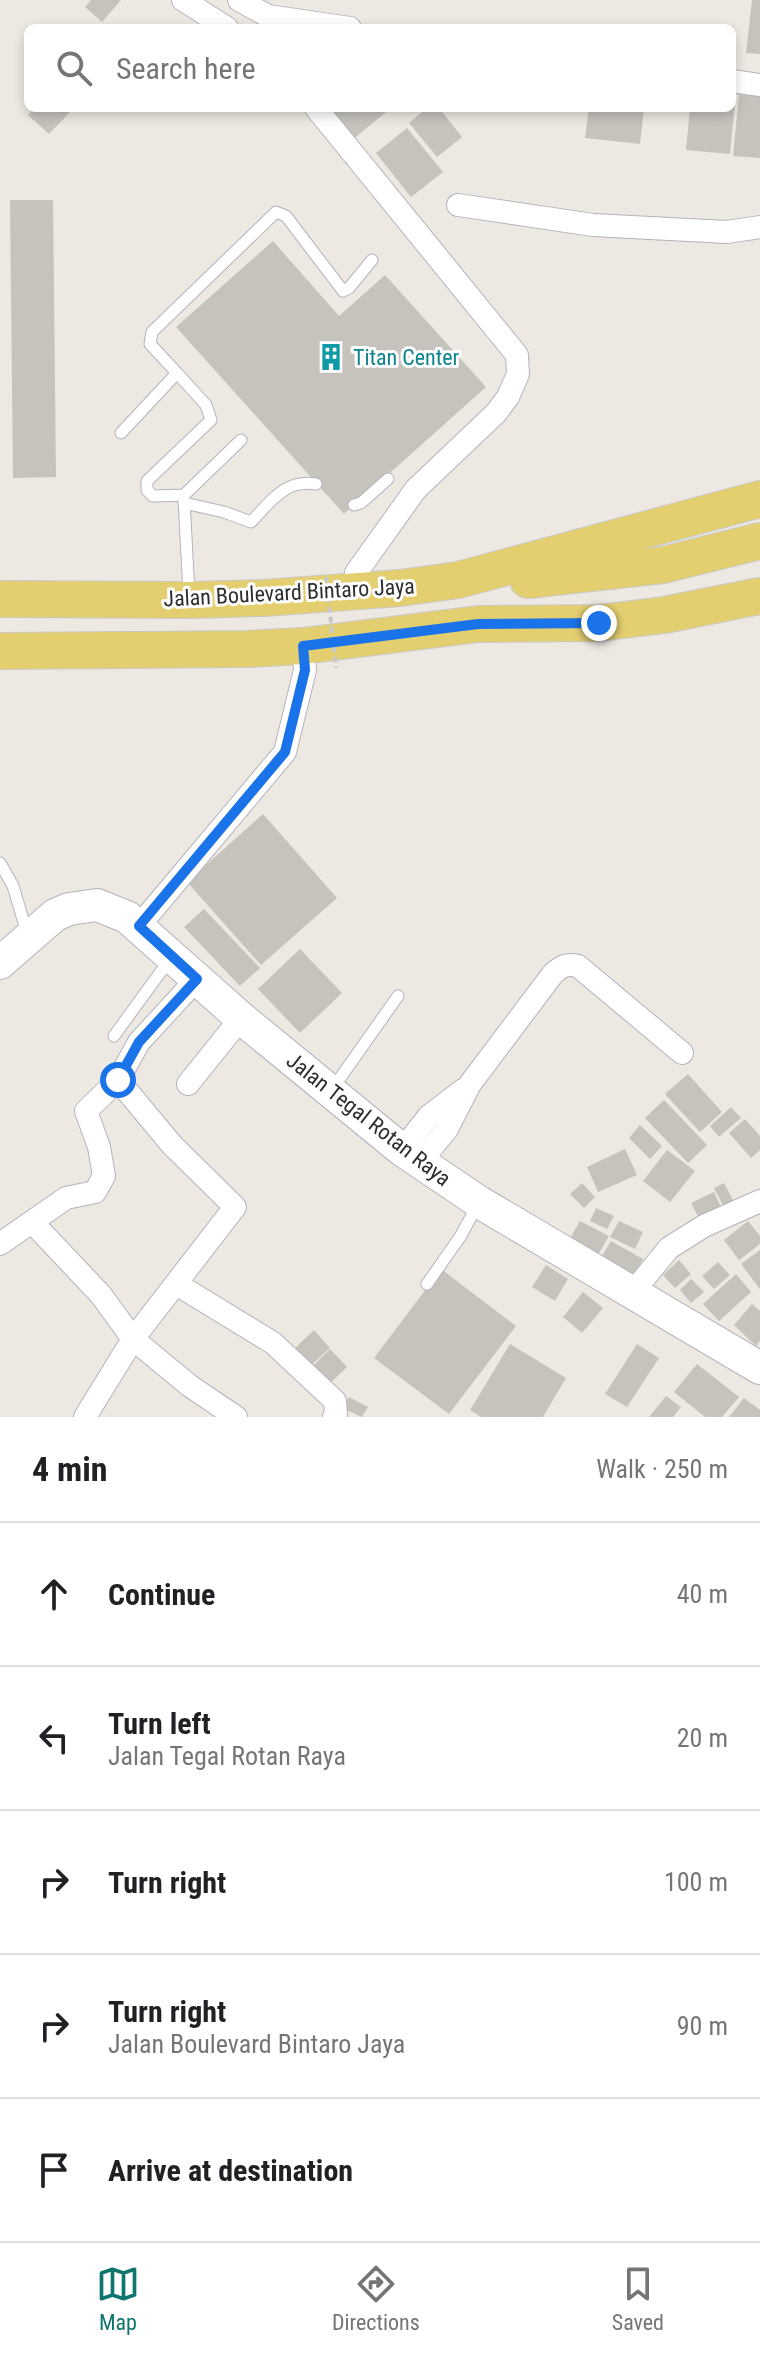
<!DOCTYPE html>
<meta charset="utf-8">
<style>
:root{--surface:#fff;--page:#f6f6f6;--text:#202124;--muted:#757577;--line:#e0e0e0;--accent:#0f766e}
body{margin:0;font-family:"Roboto Condensed",sans-serif;background:var(--page);color:var(--text)}
.stop{position:absolute;width:24px;height:24px;margin:-18px;border:6px solid #1a73e8;border-radius:50%;background:#fff}
.stop.end{background:#1a73e8;border-color:#fff;box-shadow:0 2px 8px #0008}
.list{margin:0;padding:0;list-style:none}
h2{display:flex;justify-content:space-between;align-items:center;height:104px;margin:0;padding:0 32px;font-size:34px}
h2 small{font-size:26px;font-weight:400;color:var(--muted)}
.list li{display:grid;grid-template-columns:52px 1fr auto;gap:24px;align-items:center;box-sizing:border-box;height:144px;padding:0 32px;border-top:2px solid var(--line)}
.list b{display:block;font-size:30px;white-space:nowrap}
.list p{margin:0;font-size:26px;white-space:nowrap;color:var(--muted)}
.list em{font-size:26px;font-style:normal;color:var(--muted)}
.icon{flex:none;width:44px;height:44px;fill:none;stroke:currentColor;stroke-width:2;stroke-linecap:round;stroke-linejoin:round}
.map{position:relative;flex:none;width:760px;height:1417px;overflow:hidden}
.search{position:absolute;background:var(--surface);box-shadow:0 4px 12px #0003;left:24px;right:24px;top:24px;height:88px;display:flex;align-items:center;gap:20px;box-sizing:border-box;padding:0 28px;border-radius:12px;color:var(--muted);font-size:30px}
.sheet{height:824px;background:var(--surface)}
nav{display:flex;justify-content:space-around;align-items:center;box-sizing:border-box;height:112px;border-top:2px solid var(--line);background:var(--surface);font-size:22px;color:var(--muted)}
nav a{display:grid;justify-items:center;gap:4px}
nav .on{color:var(--accent)}
.map>svg:first-child{display:block}
.building{fill:#c6c3bd}
.lines{fill:none;stroke-linecap:round;stroke-linejoin:round}
.lane-casing{stroke:#b2b3bc;stroke-width:13}
.street-casing{stroke:#b2b3bc;stroke-width:24}
.secondary-casing{stroke:#b2b3bc;stroke-width:34}
.primary-casing{stroke:#c9c9c9;stroke-width:38}
.lane{stroke:#fff;stroke-width:11}
.street{stroke:#fff;stroke-width:22}
.secondary{stroke:#fff;stroke-width:32}
.primary{stroke:#e4cf70;stroke-width:36}
.path-bridge{stroke:#c9c9c9;stroke-width:4;stroke-dasharray:6 4;stroke-linecap:butt}
.route{stroke:#1a73e8;stroke-width:10}
.labels{text-anchor:middle;stroke-width:6;stroke-linejoin:round;paint-order:stroke}
.culture-label{font-size:22px;fill:#0d838f;stroke:#fff;text-anchor:start}
.street-label{font-size:22px;fill:#2e2e2e;stroke:#fff}
</style>
<div class="map">
<svg width="760" height="1417" viewBox="0 0 760 1417">
<rect width="100%" height="100%" fill="#ede9e2"/>
<g class="building">
<polygon points="91,0 121,0 102,22 85,7"/>
<polygon points="752,0 760,0 760,54 746,53"/>
<polygon points="732,93 736,93 730,154 686,150 690,108 732,108"/>
<polygon points="739,94 760,96 760,158 733,156"/>
<polygon points="34,108 74,108 49,134 28,115"/>
<polygon points="324,108 383,108 386,112 351,141"/>
<polygon points="427,108 439,108 462,137 437,157 409,123"/>
<polygon points="589,108 644,108 640,144 585,138"/>
<polygon points="407,128 443,172 411,197 376,153"/>
<polygon points="10,200 53,200 56,477 13,478"/>
<polygon points="273,241 339,316 385,275 486,387 344,514 176,327"/>
<polygon points="263,814 337,898 261,965 187,882"/>
<polygon points="204,909 260,968 240,986 184,927"/>
<polygon points="300,949 342,993 300,1033 258,989"/>
<polygon points="688,1074 722,1112 700,1132 665,1094"/>
<polygon points="664,1100 707,1145 688,1163 645,1118"/>
<polygon points="731,1107 741,1118 719,1137 710,1126"/>
<polygon points="745,1119 760,1136 760,1150 751,1158 729,1133"/>
<polygon points="640,1125 662,1146 650,1159 629,1138"/>
<polygon points="625,1149 637,1175 598,1192 587,1167"/>
<polygon points="667,1150 695,1171 670,1202 643,1181"/>
<polygon points="582,1183 595,1197 584,1208 570,1194"/>
<polygon points="724,1183 736,1206 726,1211 714,1188"/>
<polygon points="714,1192 723,1211 701,1222 691,1203"/>
<polygon points="596,1208 614,1216 607,1229 590,1221"/>
<polygon points="580,1221 609,1236 596,1258 568,1242"/>
<polygon points="619,1221 643,1232 635,1249 610,1237"/>
<polygon points="748,1221 760,1236 760,1244 739,1260 724,1240"/>
<polygon points="611,1241 643,1259 633,1277 600,1259"/>
<polygon points="760,1250 760,1289 741,1264"/>
<polygon points="679,1260 691,1274 675,1288 663,1275"/>
<polygon points="718,1262 730,1275 714,1289 702,1276"/>
<polygon points="546,1265 568,1279 555,1301 532,1287"/>
<polygon points="441,1269 516,1326 449,1414 374,1358"/>
<polygon points="736,1274 751,1292 719,1321 703,1304"/>
<polygon points="691,1279 704,1292 691,1303 680,1290"/>
<polygon points="583,1292 603,1308 582,1333 563,1317"/>
<polygon points="752,1304 760,1311 760,1341 756,1346 734,1325"/>
<polygon points="314,1330 330,1348 308,1368 292,1351"/>
<polygon points="510,1344 566,1378 543,1417 481,1417 470,1410"/>
<polygon points="637,1344 659,1358 627,1407 605,1394"/>
<polygon points="330,1349 347,1367 326,1387 309,1370"/>
<polygon points="697,1364 739,1397 722,1417 705,1417 674,1392"/>
<polygon points="666,1396 681,1407 673,1417 649,1417"/>
<polygon points="349,1397 368,1407 362,1417 342,1408"/>
<polygon points="744,1398 760,1410 760,1417 729,1417"/>
</g>
<g class="lines">
<g class="lane-casing">
<g id="lane">
<polyline points="177,373 206,405 211,420 147,481 147,490 153,496 184,495 241,440"/>
<polyline points="121,433 177,373 150,344 152,332 276,212 286,216 343,291 349,288 372,260"/>
<polyline points="184,499 189,594"/>
<path d="M184,503L224,512L251,522C271,501 285,479 316,484"/>
<polyline points="354,505 361,503 388,479"/>
<polyline points="0,863 13,886 27,933"/>
<polyline points="114,1036 170,959"/>
<polyline points="333,1088 398,996"/>
<polyline points="427,1284 460,1237 477,1206"/>
</g>
</g>
<g class="street-casing">
<g id="street">
<polyline points="183,0 227,28"/>
<polyline points="239,0 268,16 350,28"/>
<polyline points="732,81 760,85"/>
<polyline points="316,108 517,355 518,374 508,397 496,413 416,489 356,573 356,593"/>
<polyline points="458,205 593,225 727,232 760,227"/>
<polyline points="139,926 285,752 305,670 303,646"/>
<polyline points="188,1084 241,1018"/>
<polyline points="402,1150 429,1116 463,1090"/>
<path d="M420,1162L447,1129L470,1084L552,975C560,967 566,963 578,966L682,1053"/>
<polyline points="32,1222 101,1295 133,1339 190,1386 236,1417"/>
<polyline points="0,1244 66,1198 95,1192 104,1176 99,1147 86,1111 118,1080 139,1042 197,979"/>
<polyline points="177,1283 183,1288 273,1343 335,1401 336,1414 334,1417"/>
<polyline points="632,1293 669,1248 704,1226 760,1201"/>
<polyline points="85,1417 133,1339 235,1207 172,1145 118,1080"/>
</g>
</g>
<g class="secondary-casing">
<polyline id="secondary" points="0,963 55,915 69,909 97,905 127,917 241,1018 402,1150 479,1202 760,1368"/>
</g>
<g class="primary-casing">
<g id="primary">
<polyline points="528,580 663,565 760,541"/>
<polyline points="0,599 190,600 264,598 400,588 458,580 760,499"/>
<polyline points="0,651 247,649 303,646 478,624 599,623 664,615 760,596"/>
</g>
</g>
<use href="#lane" class="lane"/>
<use href="#street" class="street"/>
<use href="#secondary" class="secondary"/>
<use href="#primary" class="primary"/>
<polyline class="path-bridge" points="326,577 336,668"/>
</g>
<g class="lines">
<polyline class="route" points="118,1080 139,1042 197,979 139,926 285,752 305,670 303,646 478,624 599,623"/>
</g>
<defs>
<g id="building-bare" transform="scale(2.16)"><path d="M-4-6H4V6H1V3H-1V6H-4ZM-2.5-4.3h1.7v1.8h-1.7ZM.8-4.3h1.7v1.8H.8ZM-2.5-1h1.7V.8h-1.7ZM.8-1h1.7V.8H.8Z" fill="#0f9aa8" stroke="#fff" stroke-width="2.5" paint-order="stroke"/></g>
</defs>
<g fill-rule="evenodd">
<use href="#building-bare" x="331" y="357"/>
</g>
<g class="labels">
<g class="culture-label">
<text x="353" y="365">Titan Center</text>
</g>
<g class="street-label">
<text transform="translate(289 592) rotate(-3)" y="8">Jalan Boulevard Bintaro Jaya</text>
<text transform="translate(369 1119) rotate(38)" y="8">Jalan Tegal Rotan Raya</text>
</g>
</g>
</svg>
<div class="stop" style="left:118px;top:1080px"></div>
<div class="stop end" style="left:599px;top:623px"></div>
<div class="search"><svg class="icon" aria-label="search" viewBox="0 0 24 24"><circle cx="10" cy="10" r="6"/><path d="M15 15l6 6"/></svg>Search here</div>
</div>
<section class="sheet">
<h2>4 min<small>Walk · 250 m</small></h2>
<ul class="list">
<li><svg class="icon" aria-label="ahead" viewBox="0 0 24 24"><path d="M12 20V5M6 11l6-6 6 6"/></svg><div><b>Continue</b></div><em>40 m</em></li>
<li><svg class="icon" aria-label="left" viewBox="0 0 24 24"><path d="M17 20v-9H6M10 6l-5 5 5 5"/></svg><div><b>Turn left</b><p>Jalan Tegal Rotan Raya</p></div><em>20 m</em></li>
<li><svg class="icon" aria-label="right" viewBox="0 0 24 24"><path d="M7 20v-9h11M14 6l5 5-5 5"/></svg><div><b>Turn right</b></div><em>100 m</em></li>
<li><svg class="icon" aria-label="right" viewBox="0 0 24 24"><path d="M7 20v-9h11M14 6l5 5-5 5"/></svg><div><b>Turn right</b><p>Jalan Boulevard Bintaro Jaya</p></div><em>90 m</em></li>
<li><svg class="icon" aria-label="arrive" viewBox="0 0 24 24"><path d="M6 21V4h12l-3 4 3 4H6"/></svg><div><b>Arrive at destination</b></div></li>
</ul>
</section>
<nav>
<a class="on"><svg class="icon" aria-label="map" viewBox="0 0 24 24"><path d="M3 6l6-2 6 2 6-2v14l-6 2-6-2-6 2zM9 4v14M15 6v14"/></svg>Map</a>
<a><svg class="icon" aria-label="directions" viewBox="0 0 24 24"><path d="M12 3l9 9-9 9-9-9zM9 14v-3h6M13 9l2 2-2 2"/></svg>Directions</a>
<a><svg class="icon" aria-label="saved" viewBox="0 0 24 24"><path d="M7 4h10v16l-5-4-5 4z"/></svg>Saved</a>
</nav>
